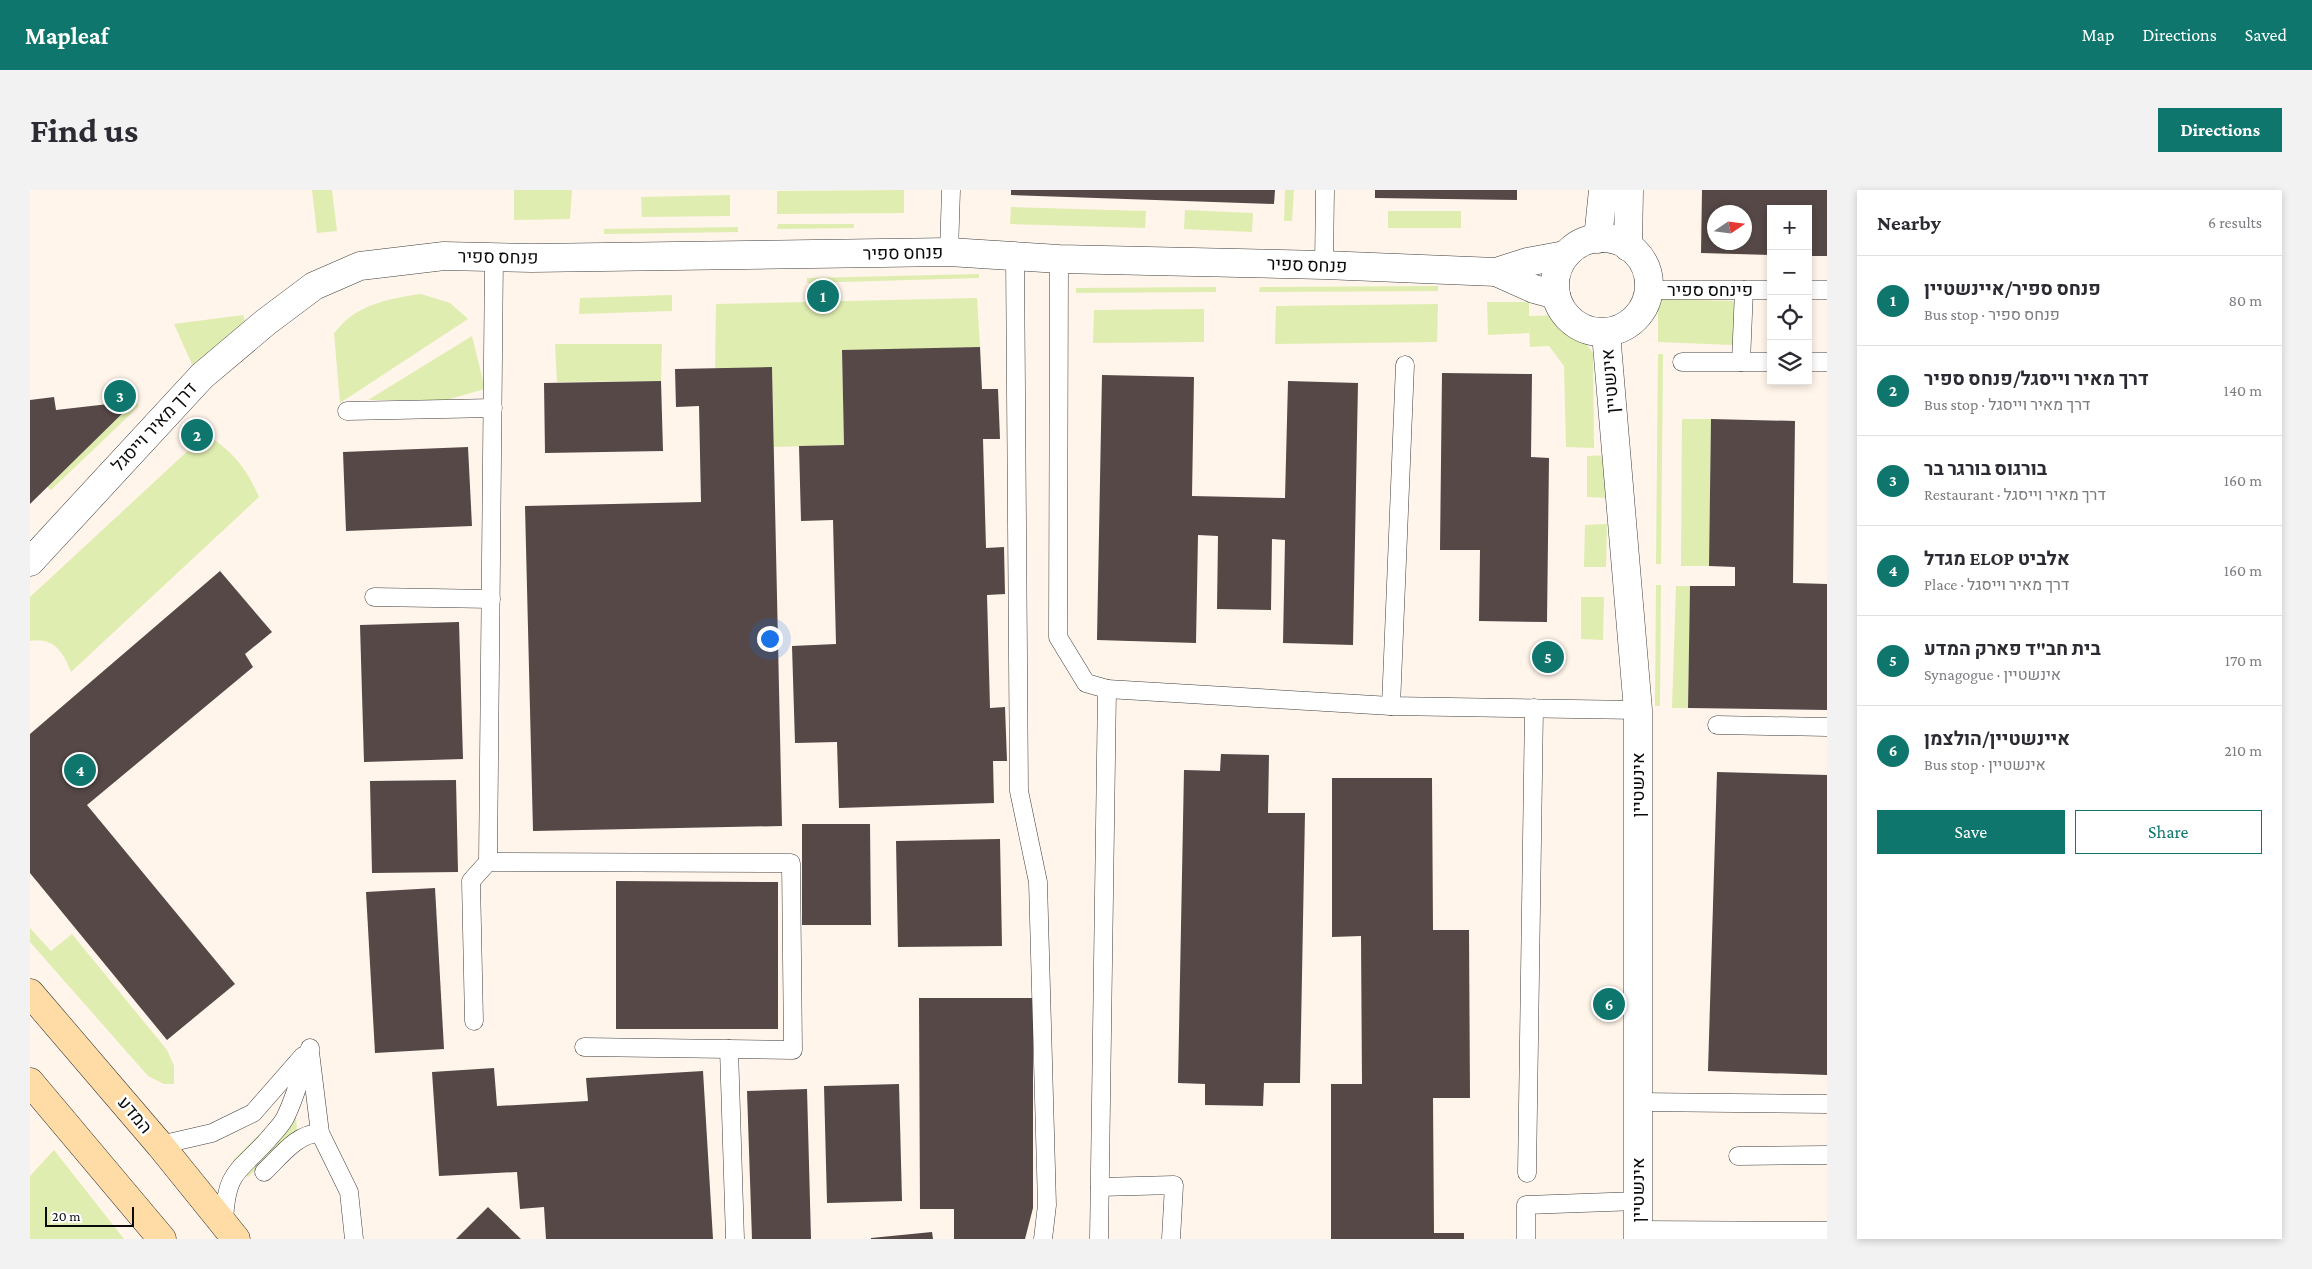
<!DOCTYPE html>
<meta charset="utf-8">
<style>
:root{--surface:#fff;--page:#f2f2f3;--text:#2b2b33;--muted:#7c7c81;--line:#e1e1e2;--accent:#0f766e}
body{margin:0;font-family:"Crimson Pro",Heebo,serif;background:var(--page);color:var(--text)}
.controls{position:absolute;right:15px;top:15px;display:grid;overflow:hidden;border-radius:0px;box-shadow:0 2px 8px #0003}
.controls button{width:45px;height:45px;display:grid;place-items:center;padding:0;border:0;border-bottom:1px solid var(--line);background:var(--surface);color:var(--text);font:25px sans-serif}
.compass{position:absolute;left:1677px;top:15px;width:45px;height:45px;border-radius:50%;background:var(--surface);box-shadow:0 2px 8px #0003;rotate:77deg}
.scale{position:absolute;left:15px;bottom:12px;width:89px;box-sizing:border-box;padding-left:5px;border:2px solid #0b0b0b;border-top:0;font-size:14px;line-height:18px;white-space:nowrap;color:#0b0b0b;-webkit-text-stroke:4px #fff;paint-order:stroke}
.you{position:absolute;left:739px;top:448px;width:18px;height:18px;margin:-12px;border:4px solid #fff;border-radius:50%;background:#1a73e8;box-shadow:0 0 0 8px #1a73e833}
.badge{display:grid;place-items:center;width:32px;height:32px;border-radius:50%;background:var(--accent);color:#fff;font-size:16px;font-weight:700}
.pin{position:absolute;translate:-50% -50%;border:2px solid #fff;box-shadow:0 1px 5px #0006}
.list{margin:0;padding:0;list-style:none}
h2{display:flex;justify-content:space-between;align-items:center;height:65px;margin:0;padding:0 20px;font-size:21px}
h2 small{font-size:16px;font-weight:400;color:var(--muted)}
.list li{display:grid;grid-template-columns:32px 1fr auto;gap:15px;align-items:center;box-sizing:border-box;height:90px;padding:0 20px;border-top:1px solid var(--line)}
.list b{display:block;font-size:19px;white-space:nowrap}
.list p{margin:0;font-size:16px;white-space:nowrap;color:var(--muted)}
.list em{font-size:16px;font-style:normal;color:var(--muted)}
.actions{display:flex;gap:10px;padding:15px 20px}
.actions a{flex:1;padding:11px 0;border:1px solid var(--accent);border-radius:0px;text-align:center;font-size:18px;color:var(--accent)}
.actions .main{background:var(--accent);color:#fff}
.icon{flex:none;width:28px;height:28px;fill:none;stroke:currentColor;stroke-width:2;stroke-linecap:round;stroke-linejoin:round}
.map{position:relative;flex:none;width:1797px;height:1049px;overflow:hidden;border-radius:0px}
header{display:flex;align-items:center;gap:30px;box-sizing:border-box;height:70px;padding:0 25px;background:var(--accent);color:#fff}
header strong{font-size:24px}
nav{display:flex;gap:28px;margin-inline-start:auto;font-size:18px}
.intro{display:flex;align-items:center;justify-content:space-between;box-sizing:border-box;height:120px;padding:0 30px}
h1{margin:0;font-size:35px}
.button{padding:12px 22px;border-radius:0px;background:var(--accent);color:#fff;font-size:18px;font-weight:700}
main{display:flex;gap:30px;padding:0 30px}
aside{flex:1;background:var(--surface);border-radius:0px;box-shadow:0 2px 8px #0003}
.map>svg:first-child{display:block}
.green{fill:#e0edb0}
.building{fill:#554847;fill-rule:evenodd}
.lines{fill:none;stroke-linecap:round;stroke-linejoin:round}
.service-casing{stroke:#3e3e3e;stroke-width:19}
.tertiary-casing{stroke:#3e3e3e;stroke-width:29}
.secondary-casing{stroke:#2d2d2d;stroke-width:29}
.service{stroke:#fff;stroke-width:18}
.tertiary{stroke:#fff;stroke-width:28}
.secondary{stroke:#ffdca5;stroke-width:28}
.labels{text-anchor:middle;stroke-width:5;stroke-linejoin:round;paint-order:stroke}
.street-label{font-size:18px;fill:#0b0b0b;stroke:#fff}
</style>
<header>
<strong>Mapleaf</strong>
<nav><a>Map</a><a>Directions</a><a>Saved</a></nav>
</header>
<div class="intro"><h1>Find us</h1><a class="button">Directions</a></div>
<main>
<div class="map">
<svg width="1797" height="1049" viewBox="0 0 1797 1049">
<rect width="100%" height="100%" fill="#fff5ea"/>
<g class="green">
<polygon points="282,0 302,0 307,41 287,43"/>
<polygon points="484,0 542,0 540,29 484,30"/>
<polygon points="874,0 874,23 747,24 747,1"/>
<polygon points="1255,0 1264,0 1262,31 1254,31"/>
<polygon points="700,5 700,26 612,27 611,7"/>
<polygon points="981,17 1116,21 1115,38 980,34"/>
<polygon points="1155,20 1223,23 1222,42 1154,39"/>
<rect x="1358" y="21" width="73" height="17"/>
<polygon points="748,34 824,34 824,38 747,39"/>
<polygon points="708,37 708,42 574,44 574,39"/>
<polygon points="949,84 949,88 777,93 777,88"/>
<polygon points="1408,96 1408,101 1229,102 1230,97"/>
<polygon points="1186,97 1186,102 1046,103 1046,98"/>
<path d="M391,104L420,113L438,129L310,213L304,143C309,138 314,131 320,127C340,112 368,107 391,104Z"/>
<polygon points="642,105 642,121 549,124 550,108"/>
<polygon points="947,108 950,157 812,161 814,255 744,257 742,178 685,179 686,114"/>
<polygon points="1628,109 1704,111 1703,155 1628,152"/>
<polygon points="1457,112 1499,112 1499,126 1535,125 1563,163 1564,258 1536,257 1534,176 1519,156 1500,157 1499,134 1499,143 1458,145"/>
<polygon points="1408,114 1407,152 1245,154 1246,116"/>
<polygon points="1174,119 1174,152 1063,153 1064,120"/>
<polygon points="213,125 217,138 165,181 144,134"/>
<polygon points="442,146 455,199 416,210 338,210"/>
<polygon points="525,154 632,154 631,191 527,192"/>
<polygon points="1628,164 1633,164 1631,374 1626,374"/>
<polygon points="105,211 109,216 21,300 17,297"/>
<polygon points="1652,229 1681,229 1679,376 1651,376"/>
<path d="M176,244C203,262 216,277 229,307L41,482C33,462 24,447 0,451V407Z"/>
<polygon points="1579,265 1579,308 1557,307 1557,266"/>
<polygon points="1577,334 1576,377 1554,377 1555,335"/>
<polygon points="1626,395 1631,395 1630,516 1625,516"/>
<polygon points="1646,396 1660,396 1658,518 1642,518"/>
<polygon points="1551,407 1574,407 1573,450 1551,449"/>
<polygon points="0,738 21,761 42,744 137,860 144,876 144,894 134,894 118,886 0,752"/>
<polygon points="266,927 267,942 256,949 218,987 203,970 244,930"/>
<polygon points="24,960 94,1049 0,1049 0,986"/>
</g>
<g class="building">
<polygon points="981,0 1245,0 1244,14 981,5"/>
<polygon points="1345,0 1487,0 1487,10 1345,8"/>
<path d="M1672,0H1797V66H1778V19H1741V65L1671,63ZM1684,22H1714V52H1684Z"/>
<polygon points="950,157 952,199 968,199 970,249 953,249 956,358 974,357 975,404 957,405 960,518 975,517 977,571 963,571 964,613 809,618 807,552 765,553 762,456 806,454 803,330 771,331 769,256 814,255 812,160"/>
<polygon points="742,177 752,636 503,641 495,316 671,312 669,216 646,217 645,179"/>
<polygon points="1412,183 1502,184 1501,267 1519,268 1517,432 1449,431 1450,360 1410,360"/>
<polygon points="1072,185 1164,187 1162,306 1255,308 1258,191 1328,193 1323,455 1253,453 1255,350 1242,349 1241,420 1187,419 1188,346 1168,345 1166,453 1067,450"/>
<polygon points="631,191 633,261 515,263 514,193"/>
<polygon points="24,207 26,220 105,211 0,314 0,210"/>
<polygon points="1681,229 1765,231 1763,393 1797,394 1797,520 1658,518 1660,396 1705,396 1705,377 1679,376"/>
<polygon points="438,257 442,336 316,341 313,262"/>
<polygon points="190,381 242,442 215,464 223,477 57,615 205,794 137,850 0,683 0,544"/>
<polygon points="429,432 433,569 334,572 330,435"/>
<polygon points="1191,564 1239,565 1238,623 1275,623 1270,893 1234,893 1233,916 1175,915 1175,894 1148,893 1154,580 1190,581"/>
<polygon points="1687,582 1797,585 1797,885 1678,881"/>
<polygon points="1302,588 1402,588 1403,740 1439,740 1440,908 1403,908 1404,1043 1434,1043 1434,1049 1301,1049 1301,894 1332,894 1331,746 1302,747"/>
<polygon points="426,590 428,682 342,683 340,591"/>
<polygon points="772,634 840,634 841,735 772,735"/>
<polygon points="970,649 972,756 868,757 866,651"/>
<polygon points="586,691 748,692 748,839 586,839"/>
<polygon points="405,698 414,859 345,863 336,702"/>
<polygon points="889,808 1003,808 1003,1018 995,1049 924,1049 924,1019 890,1019"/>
<polygon points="464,878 467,916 558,911 556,888 673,881 683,1049 516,1049 514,1017 490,1019 487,982 409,986 402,882"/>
<polygon points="869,894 872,1011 797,1013 794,896"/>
<polygon points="777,899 781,1049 722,1049 717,901"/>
<polygon points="458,1017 491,1049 426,1049"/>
<polygon points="902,1042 903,1049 841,1049 841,1048"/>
</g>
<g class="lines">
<g class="service-casing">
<g id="service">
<polyline points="919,62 921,0"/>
<polyline points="985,66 989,601 1008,692 1017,1015 1013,1049"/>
<polyline points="464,67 458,672 761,673 763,860 554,857"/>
<polyline points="1029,69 1028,447 1056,493 1077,499 1069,1049"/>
<polyline points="1294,75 1295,0"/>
<polyline points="1619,100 1741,100"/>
<polyline points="1778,100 1797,100"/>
<polyline points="1652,172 1741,172"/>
<polyline points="1711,172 1714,100"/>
<polyline points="1778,172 1797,172"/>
<polyline points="317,221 463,218"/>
<polyline points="344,407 461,409"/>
<polyline points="1077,499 1361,516 1608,520"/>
<polyline points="1361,516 1375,175"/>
<polyline points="1687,535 1797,537"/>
<polyline points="444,831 441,691 458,672"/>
<polyline points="699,859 705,1049"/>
<polyline points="280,862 290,943 319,1002 324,1049"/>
<polyline points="1608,912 1797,914"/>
<polyline points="130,955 182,943 223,923 273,866"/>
<polyline points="1708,966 1797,965"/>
<path d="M234,982C250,967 267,943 290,943"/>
<polyline points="1497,983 1504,518"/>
<polyline points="1070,997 1144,995 1141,1049"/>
<path d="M194,1033C196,977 210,983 241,946C246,940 252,934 255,928C266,906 272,881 280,858"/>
<polyline points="1608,1040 1797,1041"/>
<polyline points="1496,1049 1496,1015 1608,1011"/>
</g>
</g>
<g class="tertiary-casing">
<g id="tertiary">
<circle cx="1572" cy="95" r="47"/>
<polyline points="1568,49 1573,0"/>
<polyline points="1598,57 1599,0"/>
<polyline points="1466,82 1504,99 1526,105"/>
<polyline points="1576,143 1608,520 1608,1049"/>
<polyline points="0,372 172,186 236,132 284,96 330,76 414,66 502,68 919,62 1029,69 1294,75 1466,82 1497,72 1535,65"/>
</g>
</g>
<g class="secondary-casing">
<g id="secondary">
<polyline points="0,803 130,955 206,1049"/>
<polyline points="0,892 132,1049"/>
</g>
</g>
<use href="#service" class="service"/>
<use href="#tertiary" class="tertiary"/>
<use href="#secondary" class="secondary"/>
</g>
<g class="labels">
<g class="street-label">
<text transform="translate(873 63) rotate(-1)" y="6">פנחס ספיר</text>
<text transform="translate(468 67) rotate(1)" y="6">פנחס ספיר</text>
<text transform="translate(1277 75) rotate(2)" y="6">פנחס ספיר</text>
<text x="1680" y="106">פינחס ספיר</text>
<text transform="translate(1580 191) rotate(-95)" y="6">אינשטיין</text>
<text transform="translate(124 237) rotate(-47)" y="6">דרך מאיר וייסגל</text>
<text transform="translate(1608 595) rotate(-90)" y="6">אינשטיין</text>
<text transform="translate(105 925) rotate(50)" y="6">המדע</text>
<text transform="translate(1608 1000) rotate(-90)" y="6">אינשטיין</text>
</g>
</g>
</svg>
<div class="controls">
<button>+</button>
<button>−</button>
<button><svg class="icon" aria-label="locate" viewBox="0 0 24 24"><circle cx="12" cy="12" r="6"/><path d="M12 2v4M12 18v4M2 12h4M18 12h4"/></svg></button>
<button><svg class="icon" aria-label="layers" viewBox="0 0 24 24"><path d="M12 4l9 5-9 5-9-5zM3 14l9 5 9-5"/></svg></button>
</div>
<svg class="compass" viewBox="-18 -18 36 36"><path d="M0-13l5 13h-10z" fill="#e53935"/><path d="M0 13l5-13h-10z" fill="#7c7c81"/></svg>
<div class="scale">20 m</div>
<div class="you"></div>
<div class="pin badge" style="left:793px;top:106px">1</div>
<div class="pin badge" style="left:167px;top:245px">2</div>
<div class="pin badge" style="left:90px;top:206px">3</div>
<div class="pin badge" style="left:50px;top:580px">4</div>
<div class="pin badge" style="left:1518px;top:467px">5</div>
<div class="pin badge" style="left:1579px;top:814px">6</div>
</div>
<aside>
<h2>Nearby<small>6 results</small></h2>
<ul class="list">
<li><span class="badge">1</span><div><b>פנחס ספיר/איינשטיין</b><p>Bus stop · פנחס ספיר</p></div><em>80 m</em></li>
<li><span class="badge">2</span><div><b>דרך מאיר וייסגל/פנחס ספיר</b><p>Bus stop · דרך מאיר וייסגל</p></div><em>140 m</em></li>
<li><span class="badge">3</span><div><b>בורגוס בורגר בר</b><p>Restaurant · דרך מאיר וייסגל</p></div><em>160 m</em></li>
<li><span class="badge">4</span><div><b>מגדל ELOP אלביט</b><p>Place · דרך מאיר וייסגל</p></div><em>160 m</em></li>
<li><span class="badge">5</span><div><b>בית חב&quot;ד פארק המדע</b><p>Synagogue · אינשטיין</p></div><em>170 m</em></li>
<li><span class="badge">6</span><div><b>איינשטיין/הולצמן</b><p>Bus stop · אינשטיין</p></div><em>210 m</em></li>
</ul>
<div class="actions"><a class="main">Save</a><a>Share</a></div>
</aside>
</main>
